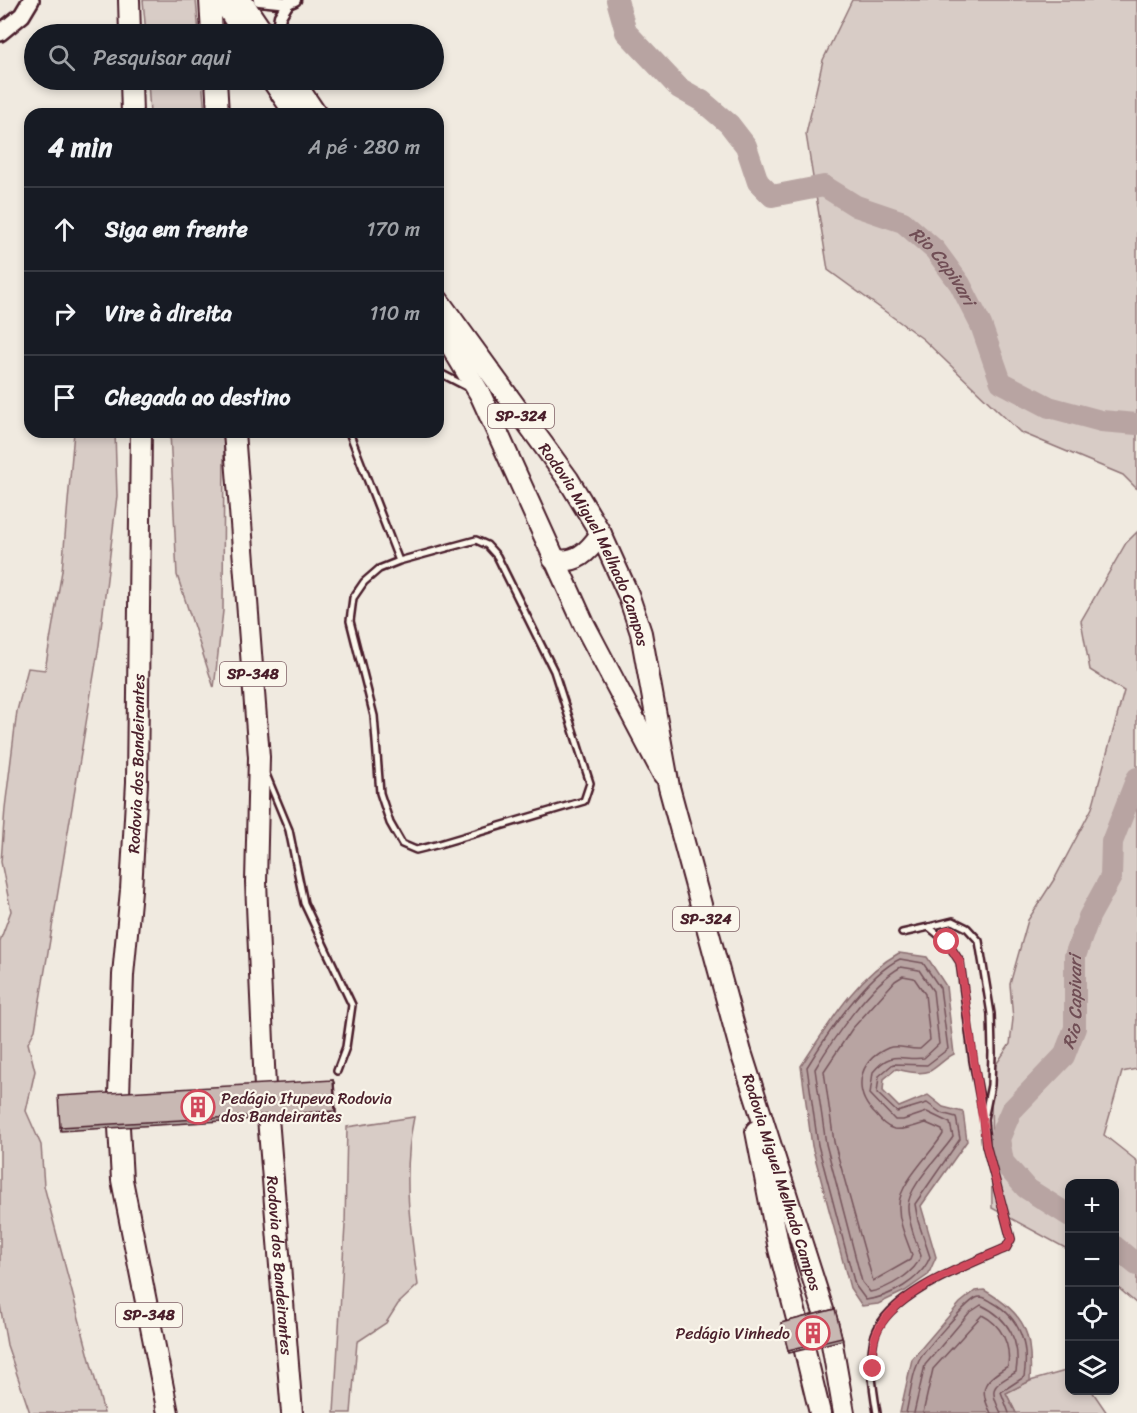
<!DOCTYPE html>
<html lang="pt">
<meta charset="utf-8">
<style>
:root{--surface:#171b24;--page:#20242c;--text:#f1f3f6;--muted:#9ea1a6;--line:#363941}
body{margin:0;font-family:Sriracha,sans-serif;background:var(--page);color:var(--text)}
.controls{position:absolute;right:18px;bottom:18px;display:grid;overflow:hidden;border-radius:12px;box-shadow:0 3px 9px #0003}
.controls button{width:54px;height:54px;display:grid;place-items:center;padding:0;border:0;border-bottom:2px solid var(--line);background:var(--surface);color:var(--text);font:30px sans-serif}
.stop{position:absolute;width:18px;height:18px;margin:-14px;border:4px solid #d1495b;border-radius:50%;background:#fff}
.stop.end{background:#d1495b;border-color:#fff;box-shadow:0 2px 6px #0008}
.list{margin:0;padding:0;list-style:none}
h2{display:flex;justify-content:space-between;align-items:center;height:78px;margin:0;padding:0 24px;font-size:26px}
h2 small{font-size:20px;font-weight:400;color:var(--muted)}
.list li{display:grid;grid-template-columns:39px 1fr auto;gap:18px;align-items:center;box-sizing:border-box;height:84px;padding:0 24px;border-top:2px solid var(--line)}
.list b{display:block;font-size:22px;white-space:nowrap}
.list em{font-size:20px;font-style:normal;color:var(--muted)}
.icon{flex:none;width:33px;height:33px;fill:none;stroke:currentColor;stroke-width:2;stroke-linecap:round;stroke-linejoin:round}
.map{position:relative;flex:none;width:1137px;height:1413px;overflow:hidden}
.search{position:absolute;background:var(--surface);box-shadow:0 3px 9px #0003;left:24px;top:24px;width:420px;height:66px;display:flex;align-items:center;gap:15px;box-sizing:border-box;padding:0 21px;border-radius:33px;color:var(--muted);font-size:22px}
.panel{position:absolute;background:var(--surface);box-shadow:0 3px 9px #0003;left:24px;top:108px;width:420px;height:330px;border-radius:18px}
.map>svg:first-child{display:block}
.green{fill:#d8ccc6;stroke:#917678;stroke-width:1.5}
.water{fill:#b8a4a2;stroke:#8c6f72;stroke-width:1.5}
.lines{fill:none;stroke-linecap:round;stroke-linejoin:round}
.shore{stroke:#76545b;stroke-width:1.5}
.river{stroke:#b8a4a2;stroke-width:22}
.lane-casing{stroke:#4a1f2b;stroke-width:10}
.street-casing{stroke:#4a1f2b;stroke-width:15}
.secondary-casing{stroke:#4a1f2b;stroke-width:20}
.highway-casing{stroke:#4a1f2b;stroke-width:24}
.lane{stroke:#fbf7ec;stroke-width:5}
.street{stroke:#fbf7ec;stroke-width:10}
.secondary{stroke:#fbf7ec;stroke-width:15}
.highway{stroke:#fbf7ec;stroke-width:20}
.wall{fill:#ac9e9a;stroke:#4a1f2b;stroke-width:1.5}
.shaded-wall{fill:#8c817d;stroke:#4a1f2b;stroke-width:1.5}
.building{fill:#c8b8b3;stroke:#4a1f2b;stroke-width:1.5}
.route{stroke:#d1495b;stroke-width:8}
.labels{text-anchor:middle;stroke-width:4.5;stroke-linejoin:round;paint-order:stroke}
.shield{fill:#fbf7ec;stroke:#7f6065;stroke-width:1.5}
.shield-label{font-size:15px;font-weight:bold;fill:#4a1f2b}
.street-label{font-size:16px;fill:#4a1f2b;stroke:#fbf7ec}
.poi-label{font-size:16px;fill:#4a1f2b;stroke:#fbf7ec;text-anchor:start}
.water-label{font-size:18px;font-style:italic;fill:#704e55;stroke:#fbf7ec}
</style>
<div class="map">
<svg width="1137" height="1413" viewBox="0 0 1137 1413">
<rect width="100%" height="100%" fill="#f0eae0"/>
<filter id="ink" filterUnits="userSpaceOnUse"><feTurbulence type="fractalNoise" baseFrequency=".0167" numOctaves="2"/><feDisplacementMap in="SourceGraphic" scale="12" xChannelSelector="R" yChannelSelector="G"/><feConvolveMatrix kernelMatrix="1 2 1 2 8 2 1 2 1" color-interpolation-filters="sRGB"/></filter>
<g filter="url(#ink)">
<g class="green">
<polygon points="143,0 196,0 199,34 146,34"/>
<polygon points="852,0 1137,0 1137,489 1123,475 1020,432 923,339 828,270 806,134 823,60"/>
<polygon points="148,80 202,80 205,114 150,114"/>
<polygon points="74,432 115,432 117,496 99,645 35,1030 28,1043 35,1071 26,1111 41,1145 44,1186 104,1413 30,1413 7,1345 0,1305 0,941 11,911 1,862 5,808 17,711 28,668 45,670 62,571"/>
<polygon points="170,432 224,432 223,611 214,688 177,575"/>
<polygon points="1137,532 1137,1069 1122,1072 1104,1135 1137,1161 1137,1304 1115,1285 1114,1184 1070,1184 1069,1250 992,1208 991,1072 1010,1044 1013,1019 1010,984 1028,920 1055,878 1092,808 1124,691 1090,670 1081,621 1126,543"/>
<path d="M414,1117C402,1173 410,1229 418,1285L398,1304L386,1323L357,1342L351,1413H334L345,1225L347,1127Z"/>
<polygon points="1069,1370 1070,1390 1092,1391 1107,1413 1016,1413 1006,1393 1030,1381"/>
</g>
<g class="water">
<path d="M899,953L927,957L946,986L954,1054C945,1058 939,1066 930,1071C920,1075 906,1071 896,1069L884,1079L883,1091L899,1107L928,1095L943,1107L963,1112L967,1141L921,1206L936,1257L928,1275L905,1291L878,1304L862,1306L850,1288L812,1146L801,1066C828,1026 855,977 899,953Z"/>
<path d="M984,1290C1026,1314 1033,1334 1030,1381L1006,1393L1016,1413H900L912,1359L960,1303L975,1291Z"/>
</g>
<g class="lines">
<g class="shore">
<path d="M900,959L923,963L940,988L948,1049L927,1065L893,1064L879,1076L877,1093L897,1112L927,1103L941,1113L956,1117L960,1139L915,1204L918,1221L930,1257C921,1280 890,1297 866,1300L855,1285L818,1145L807,1067C826,1036 867,974 900,959Z"/>
<path d="M901,967L919,970L933,991L939,1044L924,1058C900,1061 892,1049 873,1072L870,1094L895,1120H903L927,1112L950,1123L953,1137C942,1154 907,1187 908,1207C908,1223 916,1241 921,1256C915,1273 888,1289 870,1292L862,1282L826,1144L815,1069C832,1040 871,983 901,967Z"/>
<path d="M903,976L914,978L925,994L930,1040L920,1049C909,1050 898,1044 888,1048C856,1062 853,1093 876,1115C881,1121 886,1127 894,1129C905,1131 916,1125 926,1123L942,1130L943,1134C932,1153 899,1183 899,1205C898,1222 907,1240 912,1255L910,1260L873,1281L834,1142L824,1071L852,1029L895,981Z"/>
<path d="M906,1413C910,1397 911,1378 918,1363C922,1352 965,1304 976,1298C982,1295 987,1299 992,1302C1021,1318 1029,1346 1024,1377L1001,1392L1009,1413"/>
<path d="M914,1413L925,1365L969,1313L981,1305C1009,1318 1021,1342 1016,1372C994,1386 987,1386 1001,1413"/>
<path d="M923,1413L933,1369L982,1315C1002,1325 1011,1345 1008,1366C985,1380 977,1387 991,1413"/>
</g>
<g class="river">
<path id="s1" d="M617,0L626,32L679,88L702,101L729,124L746,146L758,182L772,196L824,186L856,206L903,222L935,250L960,284L981,325L1001,382L1049,407L1101,421L1137,424"/>
<path id="s2" d="M1070,1216L1026,1188L1003,1162L999,1139L1011,1111L1064,1056L1075,1028V956L1089,917L1111,877L1112,842L1137,778"/>
<polyline points="1114,1246 1137,1265"/>
</g>
<g class="lane-casing">
<g id="lane">
<polyline points="438,372 469,388"/>
<polyline points="349,432 399,561 476,540 487,545 497,556 554,671 590,783 584,801 436,845 416,850 402,844 390,823 380,793 374,716 350,621 353,598 364,582 379,569 399,561"/>
<polyline points="265,772 289,830 304,903 352,1005 346,1047 337,1071"/>
<polyline points="902,933 929,927 947,942 960,962 973,1061 983,1114"/>
<path d="M877,1413C873,1389 868,1360 875,1335C888,1294 970,1264 1006,1248L1011,1239L986,1145L984,1119L991,1085L992,1053L991,1014L979,941L967,928L953,921L929,927"/>
</g>
</g>
<g class="street-casing">
<g id="street">
<polyline points="259,0 288,3 295,0"/>
<polyline points="277,34 280,16 288,3"/>
</g>
</g>
<g class="secondary-casing">
<polyline id="secondary" points="0,33 22,15 31,0"/>
</g>
<g class="highway-casing">
<g id="highway">
<polyline points="129,0 130,34"/>
<polyline points="210,0 212,34"/>
<polyline points="222,0 244,34"/>
<polyline points="241,0 264,34"/>
<polyline points="131,80 132,114"/>
<polyline points="216,80 218,114"/>
<polyline points="272,80 295,114"/>
<polyline points="293,80 316,114"/>
<path id="s3" d="M438,300L568,479L601,534L628,594L641,633L669,787L741,1052L824,1313"/>
<polyline points="438,324 480,394 584,624 663,774"/>
<polyline points="234,432 259,757 256,882 265,1088"/>
<path d="M553,559C576,565 588,552 601,534"/>
<path id="s4" d="M119,1096L123,975L131,890L137,782L141,432"/>
<path id="s5" d="M268,1118L292,1413"/>
<polyline points="119,1127 122,1180 168,1413"/>
<polyline points="756,1131 779,1249 797,1319"/>
<polyline points="832,1344 844,1413"/>
<polyline points="805,1351 820,1413"/>
</g>
</g>
<use href="#lane" class="lane"/>
<use href="#street" class="street"/>
<use href="#secondary" class="secondary"/>
<use href="#highway" class="highway"/>
</g>
<g class="wall">
<polygon points="333,1080 334,1083 336,1114 61,1131 60,1127"/>
<polygon points="835,1309 843,1340 789,1353 781,1323"/>
</g>
<polygon class="shaded-wall" points="333,1080 334,1083 336,1114 335,1111"/>
<g class="building">
<polygon points="333,1080 335,1111 60,1127 58,1096"/>
<polygon points="835,1309 842,1337 788,1350 781,1323"/>
</g>
</g>
<g class="lines" filter="url(#ink)">
<path class="route" d="M873,1369C872,1357 872,1343 877,1332C895,1291 967,1265 1006,1248L1011,1239L986,1145L960,962L947,942"/>
</g>
<defs>
<g id="building-ring" transform="scale(1.725)"><circle r="9.5" fill="#fbf7ec" stroke="#d1495b" stroke-width="1.5"/><path d="M-4-6H4V6H1V3H-1V6H-4ZM-2.5-4.3h1.7v1.8h-1.7ZM.8-4.3h1.7v1.8H.8ZM-2.5-1h1.7V.8h-1.7ZM.8-1h1.7V.8H.8Z" fill="#d1495b"/></g>
</defs>
<g fill-rule="evenodd">
<use href="#building-ring" x="198" y="1107"/>
<use href="#building-ring" x="813" y="1333"/>
</g>
<g class="labels">
<g class="shield">
<rect x="488" y="404" width="66" height="24" rx="4.5"/>
<rect x="220" y="662" width="66" height="24" rx="4.5"/>
<rect x="673" y="907" width="66" height="24" rx="4.5"/>
<rect x="116" y="1303" width="66" height="24" rx="4.5"/>
</g>
<g class="shield-label">
<text x="521" y="421">SP-324</text>
<text x="253" y="679">SP-348</text>
<text x="706" y="924">SP-324</text>
<text x="149" y="1320">SP-348</text>
</g>
<g class="street-label">
<text dy="6" stroke="none"><textPath href="#s3" startOffset="292">Rodovia Miguel Melhado Campos</textPath></text>
<text dy="6" stroke="none"><textPath href="#s4" startOffset="333">Rodovia dos Bandeirantes</textPath></text>
<text dy="6" stroke="none"><textPath href="#s3" startOffset="960">Rodovia Miguel Melhado Campos</textPath></text>
<text dy="6" stroke="none"><textPath href="#s5" startOffset="148">Rodovia dos Bandeirantes</textPath></text>
</g>
<g class="poi-label">
<text x="221" y="1104">Pedágio Itupeva Rodovia<tspan x="221" dy="18">dos Bandeirantes</tspan></text>
<text x="790" y="1339" text-anchor="end">Pedágio Vinhedo</text>
</g>
<g class="water-label">
<text dy="6" stroke="none"><textPath href="#s1" startOffset="458">Rio Capivari</textPath></text>
<text dy="6" stroke="none"><textPath href="#s2" startOffset="273">Rio Capivari</textPath></text>
</g>
</g>
</svg>
<div class="controls">
<button>+</button>
<button>−</button>
<button><svg class="icon" aria-label="locate" viewBox="0 0 24 24"><circle cx="12" cy="12" r="6"/><path d="M12 2v4M12 18v4M2 12h4M18 12h4"/></svg></button>
<button><svg class="icon" aria-label="layers" viewBox="0 0 24 24"><path d="M12 4l9 5-9 5-9-5zM3 14l9 5 9-5"/></svg></button>
</div>
<div class="stop" style="left:947px;top:942px"></div>
<div class="stop end" style="left:873px;top:1369px"></div>
<div class="search"><svg class="icon" aria-label="search" viewBox="0 0 24 24"><circle cx="10" cy="10" r="6"/><path d="M15 15l6 6"/></svg>Pesquisar aqui</div>
<section class="panel">
<h2>4 min<small>A pé · 280 m</small></h2>
<ul class="list">
<li><svg class="icon" aria-label="ahead" viewBox="0 0 24 24"><path d="M12 20V5M6 11l6-6 6 6"/></svg><div><b>Siga em frente</b></div><em>170 m</em></li>
<li><svg class="icon" aria-label="right" viewBox="0 0 24 24"><path d="M7 20v-9h11M14 6l5 5-5 5"/></svg><div><b>Vire à direita</b></div><em>110 m</em></li>
<li><svg class="icon" aria-label="arrive" viewBox="0 0 24 24"><path d="M6 21V4h12l-3 4 3 4H6"/></svg><div><b>Chegada ao destino</b></div></li>
</ul>
</section>
</div>
